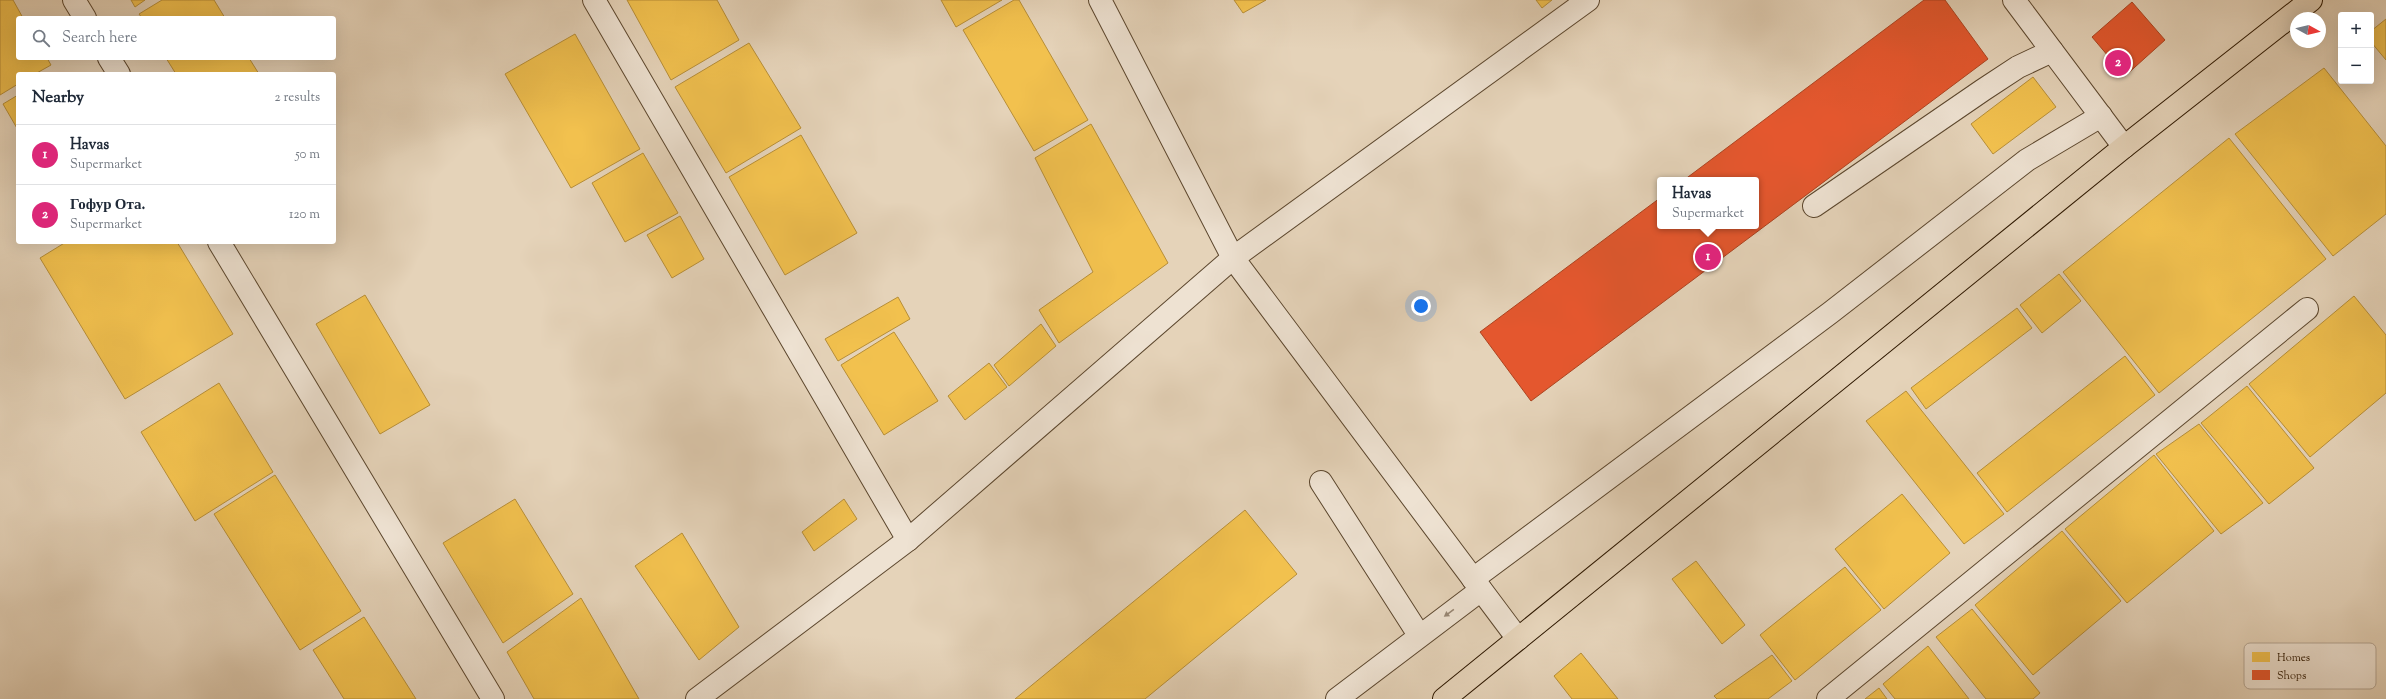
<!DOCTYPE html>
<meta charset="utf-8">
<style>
:root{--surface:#fff;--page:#f2f2f3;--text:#1f2937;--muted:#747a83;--line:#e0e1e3;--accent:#db2777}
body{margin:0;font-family:"Sorts Mill Goudy",serif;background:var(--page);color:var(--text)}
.controls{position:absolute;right:12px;top:12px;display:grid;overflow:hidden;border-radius:4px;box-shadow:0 4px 16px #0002}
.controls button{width:36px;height:36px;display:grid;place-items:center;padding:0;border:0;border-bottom:1px solid var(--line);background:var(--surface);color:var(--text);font:20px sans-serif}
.compass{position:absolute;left:2290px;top:12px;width:36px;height:36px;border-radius:50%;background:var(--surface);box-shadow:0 4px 16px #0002;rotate:98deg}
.you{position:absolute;left:1421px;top:306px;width:14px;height:14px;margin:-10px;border:3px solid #fff;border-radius:50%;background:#1a73e8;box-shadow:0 0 0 6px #1a73e833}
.badge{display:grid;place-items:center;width:26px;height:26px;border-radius:50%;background:var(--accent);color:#fff;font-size:13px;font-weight:700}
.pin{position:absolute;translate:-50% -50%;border:2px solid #fff;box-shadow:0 1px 4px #0006}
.popup{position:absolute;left:1657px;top:177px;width:102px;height:52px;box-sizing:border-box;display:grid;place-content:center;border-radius:4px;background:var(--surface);filter:drop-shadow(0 1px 3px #0005);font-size:13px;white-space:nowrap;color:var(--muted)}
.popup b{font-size:15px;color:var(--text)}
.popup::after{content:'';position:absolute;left:50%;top:100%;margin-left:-8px;border:8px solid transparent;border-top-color:var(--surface)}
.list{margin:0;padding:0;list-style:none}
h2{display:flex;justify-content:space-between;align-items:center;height:52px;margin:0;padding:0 16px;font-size:17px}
h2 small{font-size:13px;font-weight:400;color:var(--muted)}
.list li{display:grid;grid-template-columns:26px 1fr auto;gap:12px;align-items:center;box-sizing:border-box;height:60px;padding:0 16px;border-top:1px solid var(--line)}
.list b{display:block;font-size:15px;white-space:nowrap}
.list p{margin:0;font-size:13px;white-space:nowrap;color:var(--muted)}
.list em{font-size:13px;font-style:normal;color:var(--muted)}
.icon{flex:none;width:22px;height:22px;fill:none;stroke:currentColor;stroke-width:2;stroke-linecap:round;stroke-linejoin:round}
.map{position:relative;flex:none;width:2386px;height:699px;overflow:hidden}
.search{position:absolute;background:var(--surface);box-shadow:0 4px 16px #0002;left:16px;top:16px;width:320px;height:44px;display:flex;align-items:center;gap:10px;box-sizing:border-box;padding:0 14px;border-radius:4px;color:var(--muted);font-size:15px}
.panel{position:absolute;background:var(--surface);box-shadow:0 4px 16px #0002;left:16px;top:72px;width:320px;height:172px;border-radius:4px}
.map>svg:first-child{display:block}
.homes{fill:#f2c14e;stroke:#b78e37}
.shops{fill:#e4572e;stroke:#ad4420}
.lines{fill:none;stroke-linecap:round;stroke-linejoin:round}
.minor-casing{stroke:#5c472e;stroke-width:24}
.major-casing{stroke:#2e1800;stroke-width:24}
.minor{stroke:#eee2d2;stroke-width:22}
.major{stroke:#e5d3b9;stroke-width:22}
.oneway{fill:#988774}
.key{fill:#eee2d2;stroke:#b4a593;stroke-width:1}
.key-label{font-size:11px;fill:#2e1800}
</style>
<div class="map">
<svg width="2386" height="699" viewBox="0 0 2386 699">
<rect width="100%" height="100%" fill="#e5d3b9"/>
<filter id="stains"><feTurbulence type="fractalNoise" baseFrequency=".005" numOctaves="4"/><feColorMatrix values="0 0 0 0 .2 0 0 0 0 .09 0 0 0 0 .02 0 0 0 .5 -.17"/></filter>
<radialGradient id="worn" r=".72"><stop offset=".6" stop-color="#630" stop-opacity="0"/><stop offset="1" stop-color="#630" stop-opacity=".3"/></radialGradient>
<g class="homes">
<polygon points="0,0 13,0 23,18 18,18 18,58 47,58 51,65 35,74 18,74 18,84 0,95"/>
<polygon points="131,0 145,0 135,7"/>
<polygon points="162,0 214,0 225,18 142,18 139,14"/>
<polygon points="627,0 717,0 739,40 671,80"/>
<polygon points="941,0 1002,0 956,27"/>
<polygon points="1014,0 1019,0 1088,120 1034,151 963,30"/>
<polygon points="1234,0 1266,0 1243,13"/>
<polygon points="1536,0 1552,0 1542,8"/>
<polygon points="2386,19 2386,60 2371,42 2371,31"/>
<polygon points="575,34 640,149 571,188 505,74"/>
<polygon points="749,43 801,128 726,173 675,87"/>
<polygon points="166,58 249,58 259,74 176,74"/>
<polygon points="2324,68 2386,146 2386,214 2333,256 2235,134"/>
<polygon points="2033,77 2056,107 1993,154 1971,124"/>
<polygon points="18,95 18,130 3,104"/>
<polygon points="1091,124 1168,263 1059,343 1039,310 1093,272 1035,158"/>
<polygon points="801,135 857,233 785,275 729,177"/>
<polygon points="2229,138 2326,259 2159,393 2063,272"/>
<polygon points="643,153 678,213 625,242 592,183"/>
<polygon points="680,216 704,259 672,278 647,235"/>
<polygon points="66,242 177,242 233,334 125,399 40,258"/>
<polygon points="2059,274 2081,301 2042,333 2020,305"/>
<polygon points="365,295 430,405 380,434 316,324"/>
<polygon points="2354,296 2386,335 2386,393 2310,457 2249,384"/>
<polygon points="898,297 910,319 838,361 825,339"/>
<polygon points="2017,308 2032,328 1926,409 1911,388"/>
<polygon points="1041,324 1056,346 1009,386 994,365"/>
<polygon points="894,332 938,401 884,435 841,365"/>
<polygon points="2125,356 2155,395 2007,512 1977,473"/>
<polygon points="989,363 1007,387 965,420 948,396"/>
<polygon points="219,383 273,472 195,521 141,432"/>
<polygon points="2247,386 2314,468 2269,504 2201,423"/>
<polygon points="1906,391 2004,514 1964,544 1866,421"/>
<polygon points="2199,424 2263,503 2221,534 2156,454"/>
<polygon points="2154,455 2214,531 2127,603 2065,529"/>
<polygon points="275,475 361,611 300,650 214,514"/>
<polygon points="1902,494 1950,553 1884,609 1835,549"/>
<polygon points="515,499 573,594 503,643 443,543"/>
<polygon points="844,499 857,519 814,551 802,532"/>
<polygon points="1245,510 1297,574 1145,699 1015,699"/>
<polygon points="2062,531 2121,601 2033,675 1975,605"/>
<polygon points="682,533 739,627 699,660 635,566"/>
<polygon points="1696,561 1745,625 1722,644 1672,579"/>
<polygon points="1845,567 1881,610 1795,680 1760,635"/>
<polygon points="581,598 639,699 534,699 507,652"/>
<polygon points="1972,609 2040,693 2033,699 1986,699 1936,637"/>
<polygon points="364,617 416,699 344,699 313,650"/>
<polygon points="1928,646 1969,699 1895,699 1883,684"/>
<polygon points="1581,653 1618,699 1572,699 1554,676"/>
<polygon points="1772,655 1792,681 1768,699 1717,699 1714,696"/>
<polygon points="1879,688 1887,699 1865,699"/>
</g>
<g class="shops">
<polygon points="1924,0 1945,0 1988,59 1531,401 1480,332 1660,198 1660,226 1756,226 1756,180 1684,180"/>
<polygon points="2132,2 2165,40 2125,76 2092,37"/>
</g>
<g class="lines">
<g class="minor-casing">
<g id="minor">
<polyline points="74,0 85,18"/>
<polyline points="594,0 908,540"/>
<polyline points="1100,0 1233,258 1518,639"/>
<polyline points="2014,0 2124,147"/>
<polyline points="109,58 119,74"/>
<polyline points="1814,206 1983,90 2018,67 2052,51"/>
<polyline points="219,242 493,699"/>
<polyline points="1321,482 1419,635"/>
<polyline points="1473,579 1830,313 2027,160 2101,116"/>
<polyline points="697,699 908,540 1233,258 1588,0"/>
<polyline points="1337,699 1481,590"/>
<polyline points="1828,699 2307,309"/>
</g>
</g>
<g class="major-casing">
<polyline id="major" points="1444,699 2124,147 2311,0"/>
</g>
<use href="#minor" class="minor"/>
<use href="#major" class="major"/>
</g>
<defs><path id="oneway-solid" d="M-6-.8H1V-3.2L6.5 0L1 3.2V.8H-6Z"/></defs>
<use class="oneway" href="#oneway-solid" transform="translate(1449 613) rotate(144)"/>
<rect x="2244" y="643" width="132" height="46" rx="6" class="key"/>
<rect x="2252" y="652" width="18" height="10" fill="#f2c14e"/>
<rect x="2252" y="670" width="18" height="10" fill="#e4572e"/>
<g class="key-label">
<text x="2277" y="661">Homes</text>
<text x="2277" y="679">Shops</text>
</g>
<rect width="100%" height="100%" filter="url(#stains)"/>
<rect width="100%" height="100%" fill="url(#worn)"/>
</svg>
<div class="controls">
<button>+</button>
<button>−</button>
</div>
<svg class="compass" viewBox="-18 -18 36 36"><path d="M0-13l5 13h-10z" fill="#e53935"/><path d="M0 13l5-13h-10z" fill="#747a83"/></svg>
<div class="you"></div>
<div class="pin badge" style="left:1708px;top:257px">1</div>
<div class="popup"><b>Havas</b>Supermarket</div>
<div class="pin badge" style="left:2118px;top:63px">2</div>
<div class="search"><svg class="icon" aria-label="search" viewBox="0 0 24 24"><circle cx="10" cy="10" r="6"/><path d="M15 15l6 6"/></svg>Search here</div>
<section class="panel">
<h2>Nearby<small>2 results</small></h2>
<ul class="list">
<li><span class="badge">1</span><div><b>Havas</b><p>Supermarket</p></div><em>50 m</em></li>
<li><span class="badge">2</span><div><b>Гофур Ота.</b><p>Supermarket</p></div><em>120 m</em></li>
</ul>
</section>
</div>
